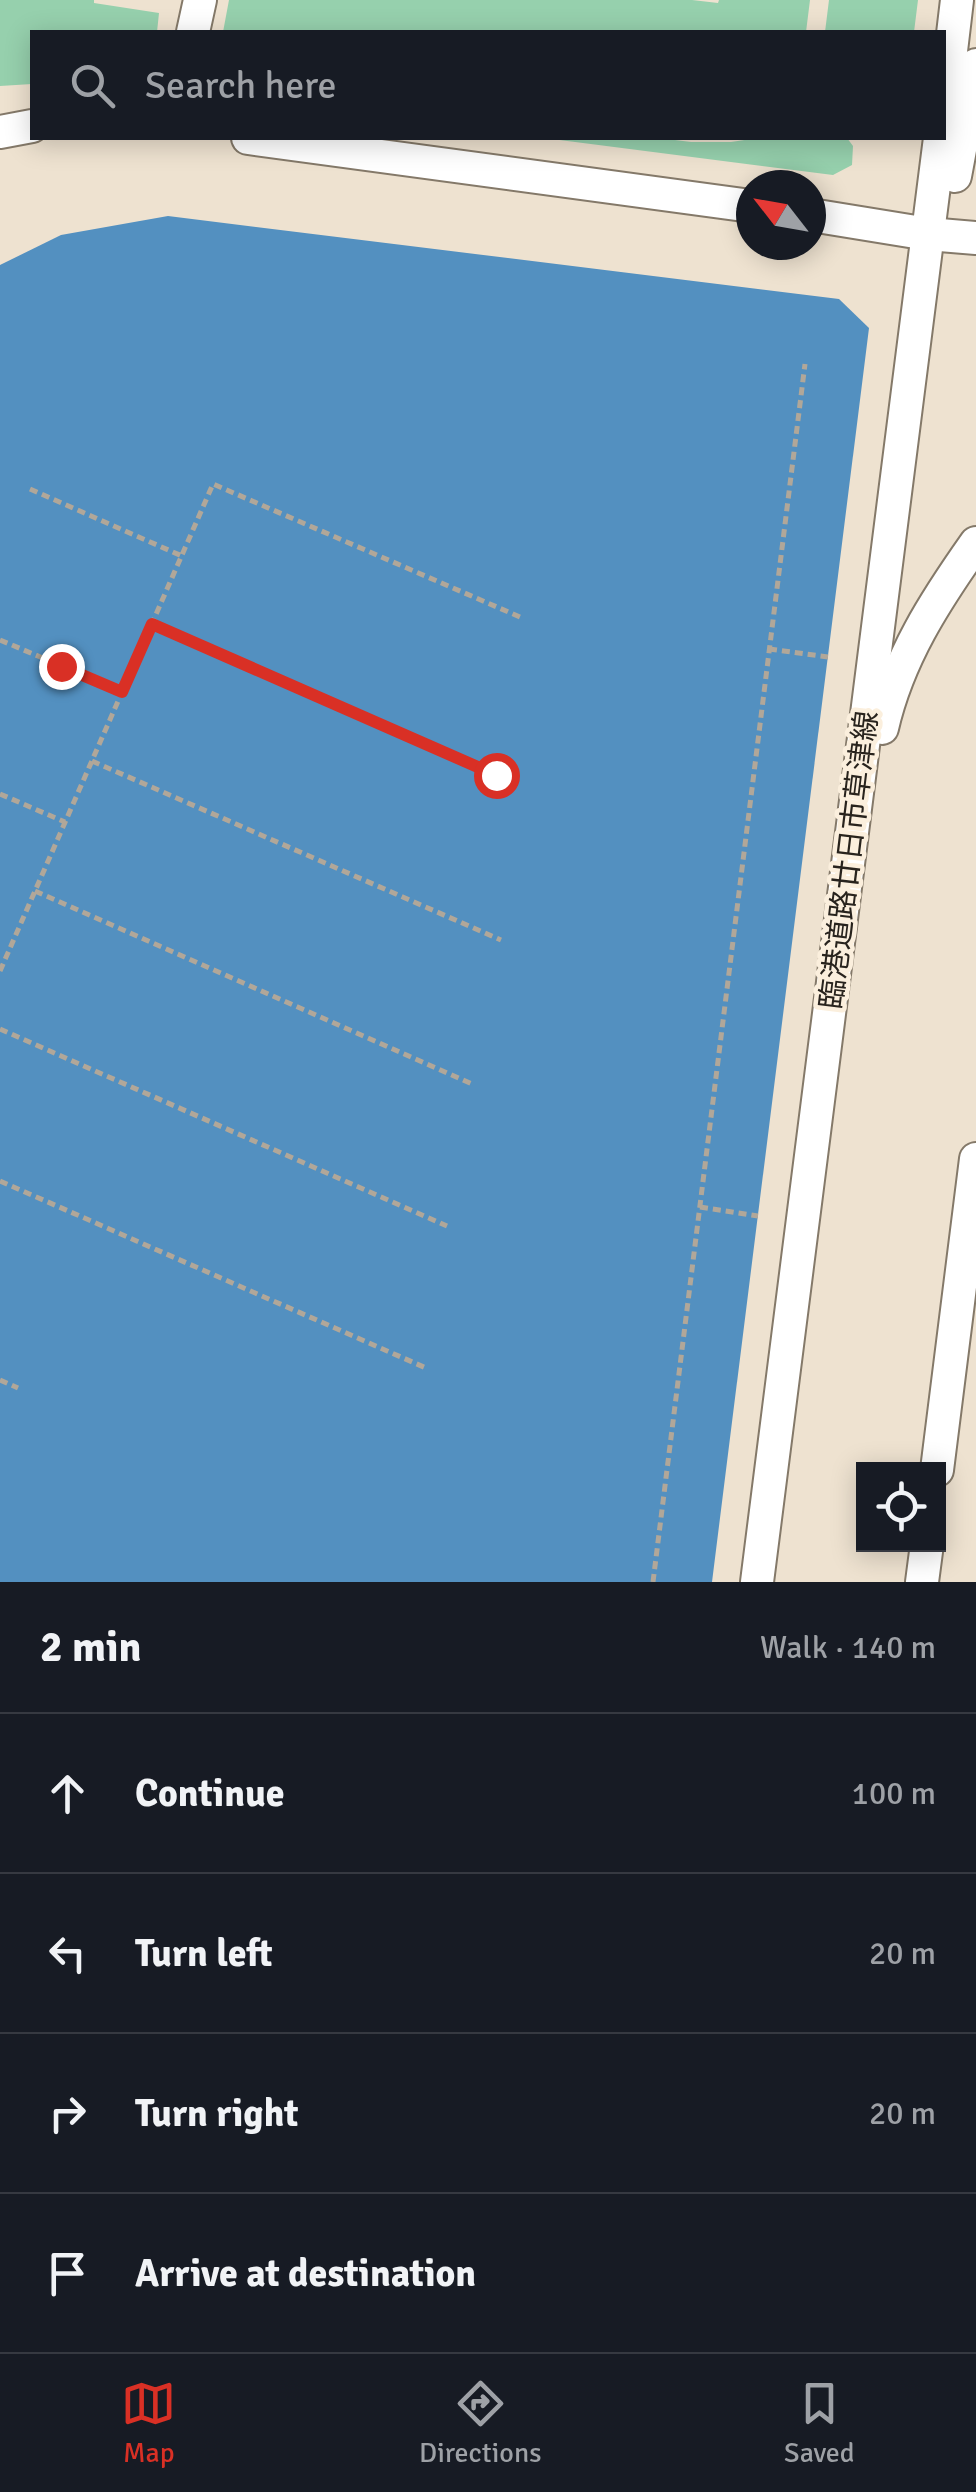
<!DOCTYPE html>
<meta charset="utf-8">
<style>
:root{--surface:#171b24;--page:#20242c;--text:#f1f3f6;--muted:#9ea1a6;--line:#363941;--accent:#d93025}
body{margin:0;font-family:Signika,"Noto Sans JP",sans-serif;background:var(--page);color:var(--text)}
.controls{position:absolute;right:30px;bottom:30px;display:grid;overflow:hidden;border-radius:0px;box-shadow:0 5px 25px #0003}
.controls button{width:90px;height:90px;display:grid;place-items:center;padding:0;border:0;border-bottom:2px solid var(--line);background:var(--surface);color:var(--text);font:50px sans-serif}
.compass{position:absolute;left:736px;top:170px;width:90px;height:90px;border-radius:50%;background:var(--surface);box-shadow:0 5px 25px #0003;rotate:301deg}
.stop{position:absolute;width:30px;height:30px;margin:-22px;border:8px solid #d93025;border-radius:50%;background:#fff}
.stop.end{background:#d93025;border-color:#fff;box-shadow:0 2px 10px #0008}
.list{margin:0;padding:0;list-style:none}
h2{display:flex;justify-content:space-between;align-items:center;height:130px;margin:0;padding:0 40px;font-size:42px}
h2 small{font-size:32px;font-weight:400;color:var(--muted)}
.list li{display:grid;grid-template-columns:65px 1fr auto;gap:30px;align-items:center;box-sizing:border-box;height:160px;padding:0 40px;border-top:2px solid var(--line)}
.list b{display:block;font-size:38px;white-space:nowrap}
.list em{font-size:32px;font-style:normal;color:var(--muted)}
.icon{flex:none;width:55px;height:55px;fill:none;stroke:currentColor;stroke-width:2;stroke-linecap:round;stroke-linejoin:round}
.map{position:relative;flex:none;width:976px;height:1582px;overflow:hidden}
.search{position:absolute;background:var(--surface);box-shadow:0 5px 25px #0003;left:30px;right:30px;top:30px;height:110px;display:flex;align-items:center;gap:25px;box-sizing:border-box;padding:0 35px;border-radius:0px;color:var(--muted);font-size:38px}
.sheet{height:770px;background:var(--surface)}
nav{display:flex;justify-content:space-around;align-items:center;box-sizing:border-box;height:140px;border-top:2px solid var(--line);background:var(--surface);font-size:28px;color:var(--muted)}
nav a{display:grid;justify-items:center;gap:5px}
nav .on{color:var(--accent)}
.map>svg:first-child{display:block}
.green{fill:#96d0ad}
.water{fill:#5390c0}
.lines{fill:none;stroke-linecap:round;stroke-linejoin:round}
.secondary-casing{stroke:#847969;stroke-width:36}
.path{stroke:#b1a799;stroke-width:5;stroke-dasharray:8 5;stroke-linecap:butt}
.secondary{stroke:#fff;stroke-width:32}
.route{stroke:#d93025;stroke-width:12}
.labels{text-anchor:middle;stroke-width:9;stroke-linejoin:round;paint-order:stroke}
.street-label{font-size:30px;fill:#28231d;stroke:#fbefdd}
</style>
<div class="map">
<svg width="976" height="1582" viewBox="0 0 976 1582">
<rect width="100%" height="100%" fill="#eee2d0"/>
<g class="green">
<polygon points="0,0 94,0 94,3 159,13 157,32 32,32 32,84 0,86"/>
<polygon points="229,0 692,0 718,3 719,0 810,0 806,32 223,32"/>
<polygon points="829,0 918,0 914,32 825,32"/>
<polygon points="544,138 659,138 691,142 731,142 758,138 847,138 853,146 852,165 833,175"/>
</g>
<polygon class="water" points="168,216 839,299 869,328 712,1582 0,1582 0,265 61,235"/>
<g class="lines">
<g class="secondary-casing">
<g id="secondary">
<polyline points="193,32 200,0"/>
<polyline points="944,110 957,0"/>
<polyline points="0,132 32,126"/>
<polyline points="248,138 751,206"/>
<polyline points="955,176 976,65"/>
<polyline points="811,215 928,234 976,238"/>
<path d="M882,728C898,658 935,601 976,543"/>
<polyline points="937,1470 976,1159"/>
<polyline points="757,1582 940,138"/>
<polyline points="922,1582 927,1544"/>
</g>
</g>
<g class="path">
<polyline points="30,489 182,556"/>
<polyline points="151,625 496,775"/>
<polyline points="0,640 121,691"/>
<polyline points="769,649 828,657"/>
<polyline points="92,761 501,940"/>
<polyline points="0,794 65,822"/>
<polyline points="35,891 472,1084"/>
<polyline points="0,971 213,484 520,617"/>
<polyline points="0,1029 447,1226"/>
<polyline points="0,1181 426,1368"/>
<polyline points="700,1207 758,1216"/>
<polyline points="0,1380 18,1388"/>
<polyline points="653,1582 805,364"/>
</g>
<use href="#secondary" class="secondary"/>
</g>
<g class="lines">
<polyline class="route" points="61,666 122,692 152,624 496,775"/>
</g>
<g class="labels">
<g class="street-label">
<text transform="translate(849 860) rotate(-83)" y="10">臨港道路廿日市草津線</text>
</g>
</g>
</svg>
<div class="controls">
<button><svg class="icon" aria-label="locate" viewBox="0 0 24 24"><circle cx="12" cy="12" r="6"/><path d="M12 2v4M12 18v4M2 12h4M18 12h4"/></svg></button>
</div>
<svg class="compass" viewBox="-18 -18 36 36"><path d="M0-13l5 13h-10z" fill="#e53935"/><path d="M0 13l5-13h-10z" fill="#9ea1a6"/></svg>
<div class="stop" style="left:496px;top:775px"></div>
<div class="stop end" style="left:61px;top:666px"></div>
<div class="search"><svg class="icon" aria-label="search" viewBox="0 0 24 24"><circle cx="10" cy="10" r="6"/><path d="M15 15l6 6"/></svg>Search here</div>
</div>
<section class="sheet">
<h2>2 min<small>Walk · 140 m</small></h2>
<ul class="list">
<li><svg class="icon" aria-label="ahead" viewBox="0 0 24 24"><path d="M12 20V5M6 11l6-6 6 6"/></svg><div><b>Continue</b></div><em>100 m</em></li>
<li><svg class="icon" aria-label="left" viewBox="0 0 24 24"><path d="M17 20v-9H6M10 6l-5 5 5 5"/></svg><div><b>Turn left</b></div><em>20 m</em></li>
<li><svg class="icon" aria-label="right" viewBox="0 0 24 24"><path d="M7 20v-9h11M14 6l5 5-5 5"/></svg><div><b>Turn right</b></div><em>20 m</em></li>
<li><svg class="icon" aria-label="arrive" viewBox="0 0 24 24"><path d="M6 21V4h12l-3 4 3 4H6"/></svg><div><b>Arrive at destination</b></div></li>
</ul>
</section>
<nav>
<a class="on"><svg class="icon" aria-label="map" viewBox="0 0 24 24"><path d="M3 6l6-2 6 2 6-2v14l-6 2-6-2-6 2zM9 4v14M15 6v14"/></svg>Map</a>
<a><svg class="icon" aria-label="directions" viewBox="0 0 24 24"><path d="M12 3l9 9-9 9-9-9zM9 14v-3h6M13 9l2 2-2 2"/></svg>Directions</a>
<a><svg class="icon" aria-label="saved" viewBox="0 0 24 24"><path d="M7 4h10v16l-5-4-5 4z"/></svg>Saved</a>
</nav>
